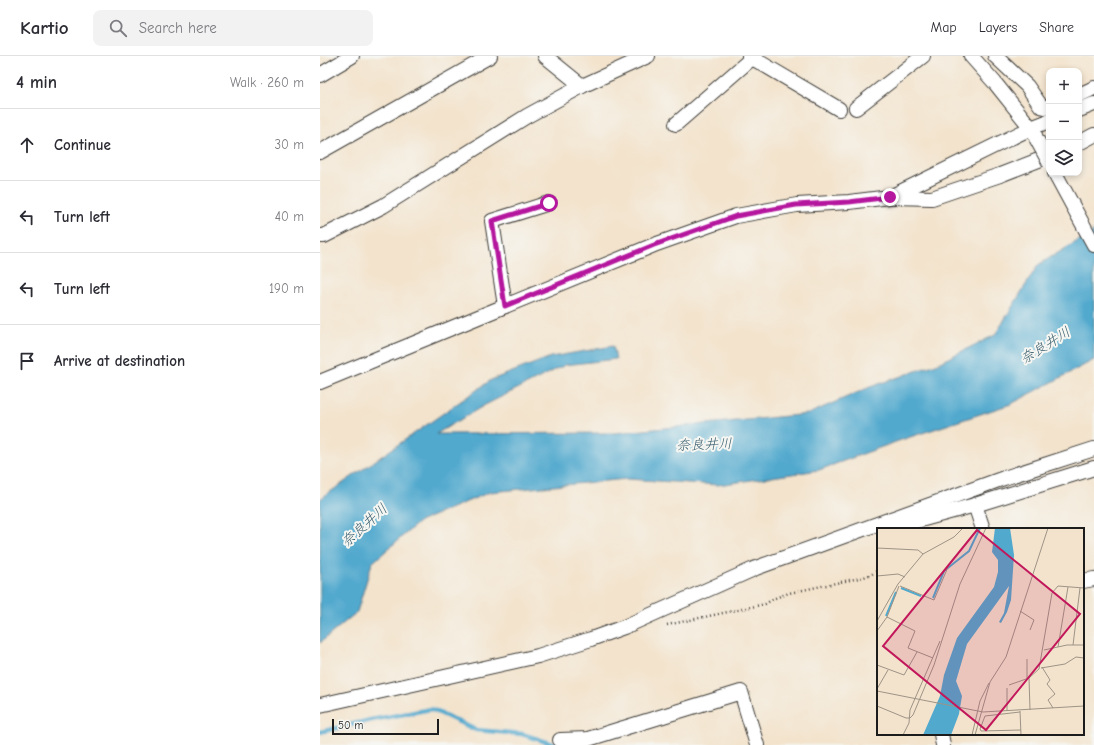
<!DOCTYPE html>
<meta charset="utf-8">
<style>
:root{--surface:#fff;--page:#f2f2f3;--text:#2b2b33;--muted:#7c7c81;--line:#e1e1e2}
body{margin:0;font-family:"Comic Neue","Klee One",sans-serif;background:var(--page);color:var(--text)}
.controls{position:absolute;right:12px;top:12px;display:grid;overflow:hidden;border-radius:8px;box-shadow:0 2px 6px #0003}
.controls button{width:36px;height:36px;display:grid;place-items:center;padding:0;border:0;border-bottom:1px solid var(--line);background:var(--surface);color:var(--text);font:20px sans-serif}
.scale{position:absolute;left:12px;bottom:10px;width:107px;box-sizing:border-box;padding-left:4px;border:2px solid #1c1c1c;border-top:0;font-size:11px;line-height:14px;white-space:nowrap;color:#1c1c1c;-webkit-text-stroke:3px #f6f6f2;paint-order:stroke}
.stop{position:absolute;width:12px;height:12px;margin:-9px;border:3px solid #b5179e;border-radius:50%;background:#fff}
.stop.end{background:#b5179e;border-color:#fff;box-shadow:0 1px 4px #0008}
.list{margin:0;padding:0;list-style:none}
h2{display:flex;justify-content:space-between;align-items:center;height:52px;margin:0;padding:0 16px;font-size:17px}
h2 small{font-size:13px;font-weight:400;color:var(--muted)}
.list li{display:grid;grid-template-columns:26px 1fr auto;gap:12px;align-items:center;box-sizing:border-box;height:72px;padding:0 16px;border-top:1px solid var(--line)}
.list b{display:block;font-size:15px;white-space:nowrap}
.list em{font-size:13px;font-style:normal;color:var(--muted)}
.icon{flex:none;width:22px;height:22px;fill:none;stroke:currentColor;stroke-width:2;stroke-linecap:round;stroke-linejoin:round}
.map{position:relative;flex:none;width:774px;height:689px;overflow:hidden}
header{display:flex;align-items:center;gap:24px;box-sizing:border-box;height:56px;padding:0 20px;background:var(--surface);border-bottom:1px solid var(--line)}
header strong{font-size:19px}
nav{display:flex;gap:22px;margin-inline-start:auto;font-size:14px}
.search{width:280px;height:36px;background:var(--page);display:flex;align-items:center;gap:10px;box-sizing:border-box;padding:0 14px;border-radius:8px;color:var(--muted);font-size:15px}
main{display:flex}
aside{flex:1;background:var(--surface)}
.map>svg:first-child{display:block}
.water{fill:#51a9ce;stroke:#366275}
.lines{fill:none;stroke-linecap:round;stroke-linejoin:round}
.stream{stroke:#51a9ce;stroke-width:4.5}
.minor-casing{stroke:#3c3a36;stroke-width:16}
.path{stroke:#3c3a36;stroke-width:2.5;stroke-dasharray:1 3;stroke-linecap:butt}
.minor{stroke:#fff;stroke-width:14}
.minor-bridge-casing{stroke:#3c3a36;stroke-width:16;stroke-linecap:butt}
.minor-bridge{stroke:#fff;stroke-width:14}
.route{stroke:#b5179e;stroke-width:5}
.labels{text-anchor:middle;stroke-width:4;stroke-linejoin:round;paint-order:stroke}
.water-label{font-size:14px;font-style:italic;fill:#345b6c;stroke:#f6f6f2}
.inset-river{fill:none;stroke:#51a9ce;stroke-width:2}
.inset-road{fill:none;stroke:#9d9386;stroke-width:1}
.view{fill:#c2185b;fill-opacity:0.15;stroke:#c2185b;stroke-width:2}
.inset-edge{fill:none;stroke:#1c1c1c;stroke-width:2}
</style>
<header>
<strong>Kartio</strong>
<div class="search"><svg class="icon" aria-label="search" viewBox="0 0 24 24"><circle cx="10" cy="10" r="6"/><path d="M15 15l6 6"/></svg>Search here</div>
<nav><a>Map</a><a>Layers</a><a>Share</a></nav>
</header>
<main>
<aside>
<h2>4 min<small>Walk · 260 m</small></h2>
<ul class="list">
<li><svg class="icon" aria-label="ahead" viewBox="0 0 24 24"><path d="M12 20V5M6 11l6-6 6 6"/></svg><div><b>Continue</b></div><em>30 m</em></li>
<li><svg class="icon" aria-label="left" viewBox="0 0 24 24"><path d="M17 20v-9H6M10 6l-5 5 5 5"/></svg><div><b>Turn left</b></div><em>40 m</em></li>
<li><svg class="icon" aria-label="left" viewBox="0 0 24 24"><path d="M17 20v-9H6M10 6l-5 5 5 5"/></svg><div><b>Turn left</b></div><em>190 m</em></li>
<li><svg class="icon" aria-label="arrive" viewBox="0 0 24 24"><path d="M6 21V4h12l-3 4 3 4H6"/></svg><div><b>Arrive at destination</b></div></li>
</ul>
</aside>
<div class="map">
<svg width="774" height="689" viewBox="0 0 774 689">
<rect width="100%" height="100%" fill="#f6f6f2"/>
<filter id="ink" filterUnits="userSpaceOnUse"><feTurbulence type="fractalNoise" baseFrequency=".025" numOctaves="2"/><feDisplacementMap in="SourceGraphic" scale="8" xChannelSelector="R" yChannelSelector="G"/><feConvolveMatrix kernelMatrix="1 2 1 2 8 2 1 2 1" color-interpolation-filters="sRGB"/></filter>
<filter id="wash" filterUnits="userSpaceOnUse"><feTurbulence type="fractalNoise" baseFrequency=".012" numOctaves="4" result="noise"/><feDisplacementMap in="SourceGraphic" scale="16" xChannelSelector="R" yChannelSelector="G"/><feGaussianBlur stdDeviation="0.9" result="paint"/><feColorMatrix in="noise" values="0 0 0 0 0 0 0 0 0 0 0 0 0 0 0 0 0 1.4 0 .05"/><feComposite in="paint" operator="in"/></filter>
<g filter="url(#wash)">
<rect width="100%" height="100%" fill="#f3e3cc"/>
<polygon class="water" points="774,175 774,304 691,348 581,384 499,414 398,429 307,423 170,436 99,466 52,507 37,556 0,587 0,443 171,324 231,301 293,290 296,303 245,309 165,349 116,378 294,377 488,358 550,331 616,308 675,279 718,209"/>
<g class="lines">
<polyline class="stream" points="0,676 51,664 111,653 156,674 202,678 233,688 240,689"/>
</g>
</g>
<g filter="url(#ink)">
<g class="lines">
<g class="minor-casing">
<g id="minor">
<polyline points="225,0 262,30"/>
<polyline points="429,0 519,53"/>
<polyline points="651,0 675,27 711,72 715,79"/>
<polyline points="675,0 707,30 721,50 729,52"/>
<polyline points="0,19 32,0"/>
<polyline points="759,39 774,32"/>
<polyline points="536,52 603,0"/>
<polyline points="759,54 774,48"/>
<polyline points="356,68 432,2"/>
<polyline points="759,87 774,79"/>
<polyline points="0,96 170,0"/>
<polyline points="735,117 774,189"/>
<polyline points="573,141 612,142 680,119 729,100"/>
<polyline points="0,180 4,180 63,150 207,60 262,30 328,0"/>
<polyline points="185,250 172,165 229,147"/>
<polyline points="0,326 334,189 416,160 477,149 529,146 570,141 711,72 729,65"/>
<polyline points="655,449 663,473"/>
<polyline points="571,472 655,449 774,412"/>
<polyline points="763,525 774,523"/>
<polyline points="0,649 218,600 271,583 304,571 436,512 684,422 774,393"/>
<polyline points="621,678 623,689"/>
<polyline points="240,684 268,683 421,636 437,689"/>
</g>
</g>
<polyline class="path" points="347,569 445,548 455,542 469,537 544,521 552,518 558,514"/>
<use href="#minor" class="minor"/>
<g class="minor-bridge-casing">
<polyline id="minor-bridge" points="716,82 729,106"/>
</g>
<use href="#minor-bridge" class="minor-bridge"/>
</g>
</g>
<g class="lines" filter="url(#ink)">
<polyline class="route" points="229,147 172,165 185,250 334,189 416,160 476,149 529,146 570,141"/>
</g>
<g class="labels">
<g class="water-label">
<text transform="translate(725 289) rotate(-32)" y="5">奈良井川</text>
<text transform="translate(384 388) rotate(-2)" y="5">奈良井川</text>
<text transform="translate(44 469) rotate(-42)" y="5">奈良井川</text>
</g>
</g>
<g transform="translate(557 472)">
<rect width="207" height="207" fill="#f3e3cc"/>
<path d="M118,0H133L137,27L134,72L130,84L124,95L122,94L127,85L132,58L90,116L79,153L85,168L82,186L74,207H46L63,168L67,147L80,110L117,59L121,44V32L115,24Z" fill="#51a9ce"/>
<path class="inset-river" d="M24,60L44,68M56,70L67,43L92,23L103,0M9,88L19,64"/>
<path class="inset-road" d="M0,20L41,22L46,26M0,48L21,46L28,49M23,58L57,72L71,39M143,83L157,92L153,102M10,89L38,103L31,120L56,130M0,93L21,56L46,26L77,9L86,0M0,103L10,89L22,58M196,117L203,60M181,119L191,59M167,122L190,117H207M150,131V150M0,137L27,147L40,124M165,139L173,152L170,156L178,166L171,172L176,180M164,140L188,136L199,129L207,130M132,157L152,150M0,161L11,142M0,163L106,184L207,178M0,178L29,190H33L36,187L57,137L83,56L109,0M153,182L152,150L162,141L175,65L181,58L207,60M130,183V160M143,183L144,207M143,184L108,188L103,201L104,203L144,202M26,207L32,195L33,182L63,113M95,207L103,173L112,155M98,207L113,154L129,129L171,0"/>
<path class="view" d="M100,2L203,86L109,202L6,118Z"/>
<rect width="207" height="207" class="inset-edge"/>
</g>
</svg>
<div class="controls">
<button>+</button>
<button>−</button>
<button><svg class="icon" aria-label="layers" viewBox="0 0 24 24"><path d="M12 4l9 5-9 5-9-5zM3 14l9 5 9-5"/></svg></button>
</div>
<div class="scale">50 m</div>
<div class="stop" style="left:229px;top:147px"></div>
<div class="stop end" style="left:570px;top:141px"></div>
</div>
</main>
